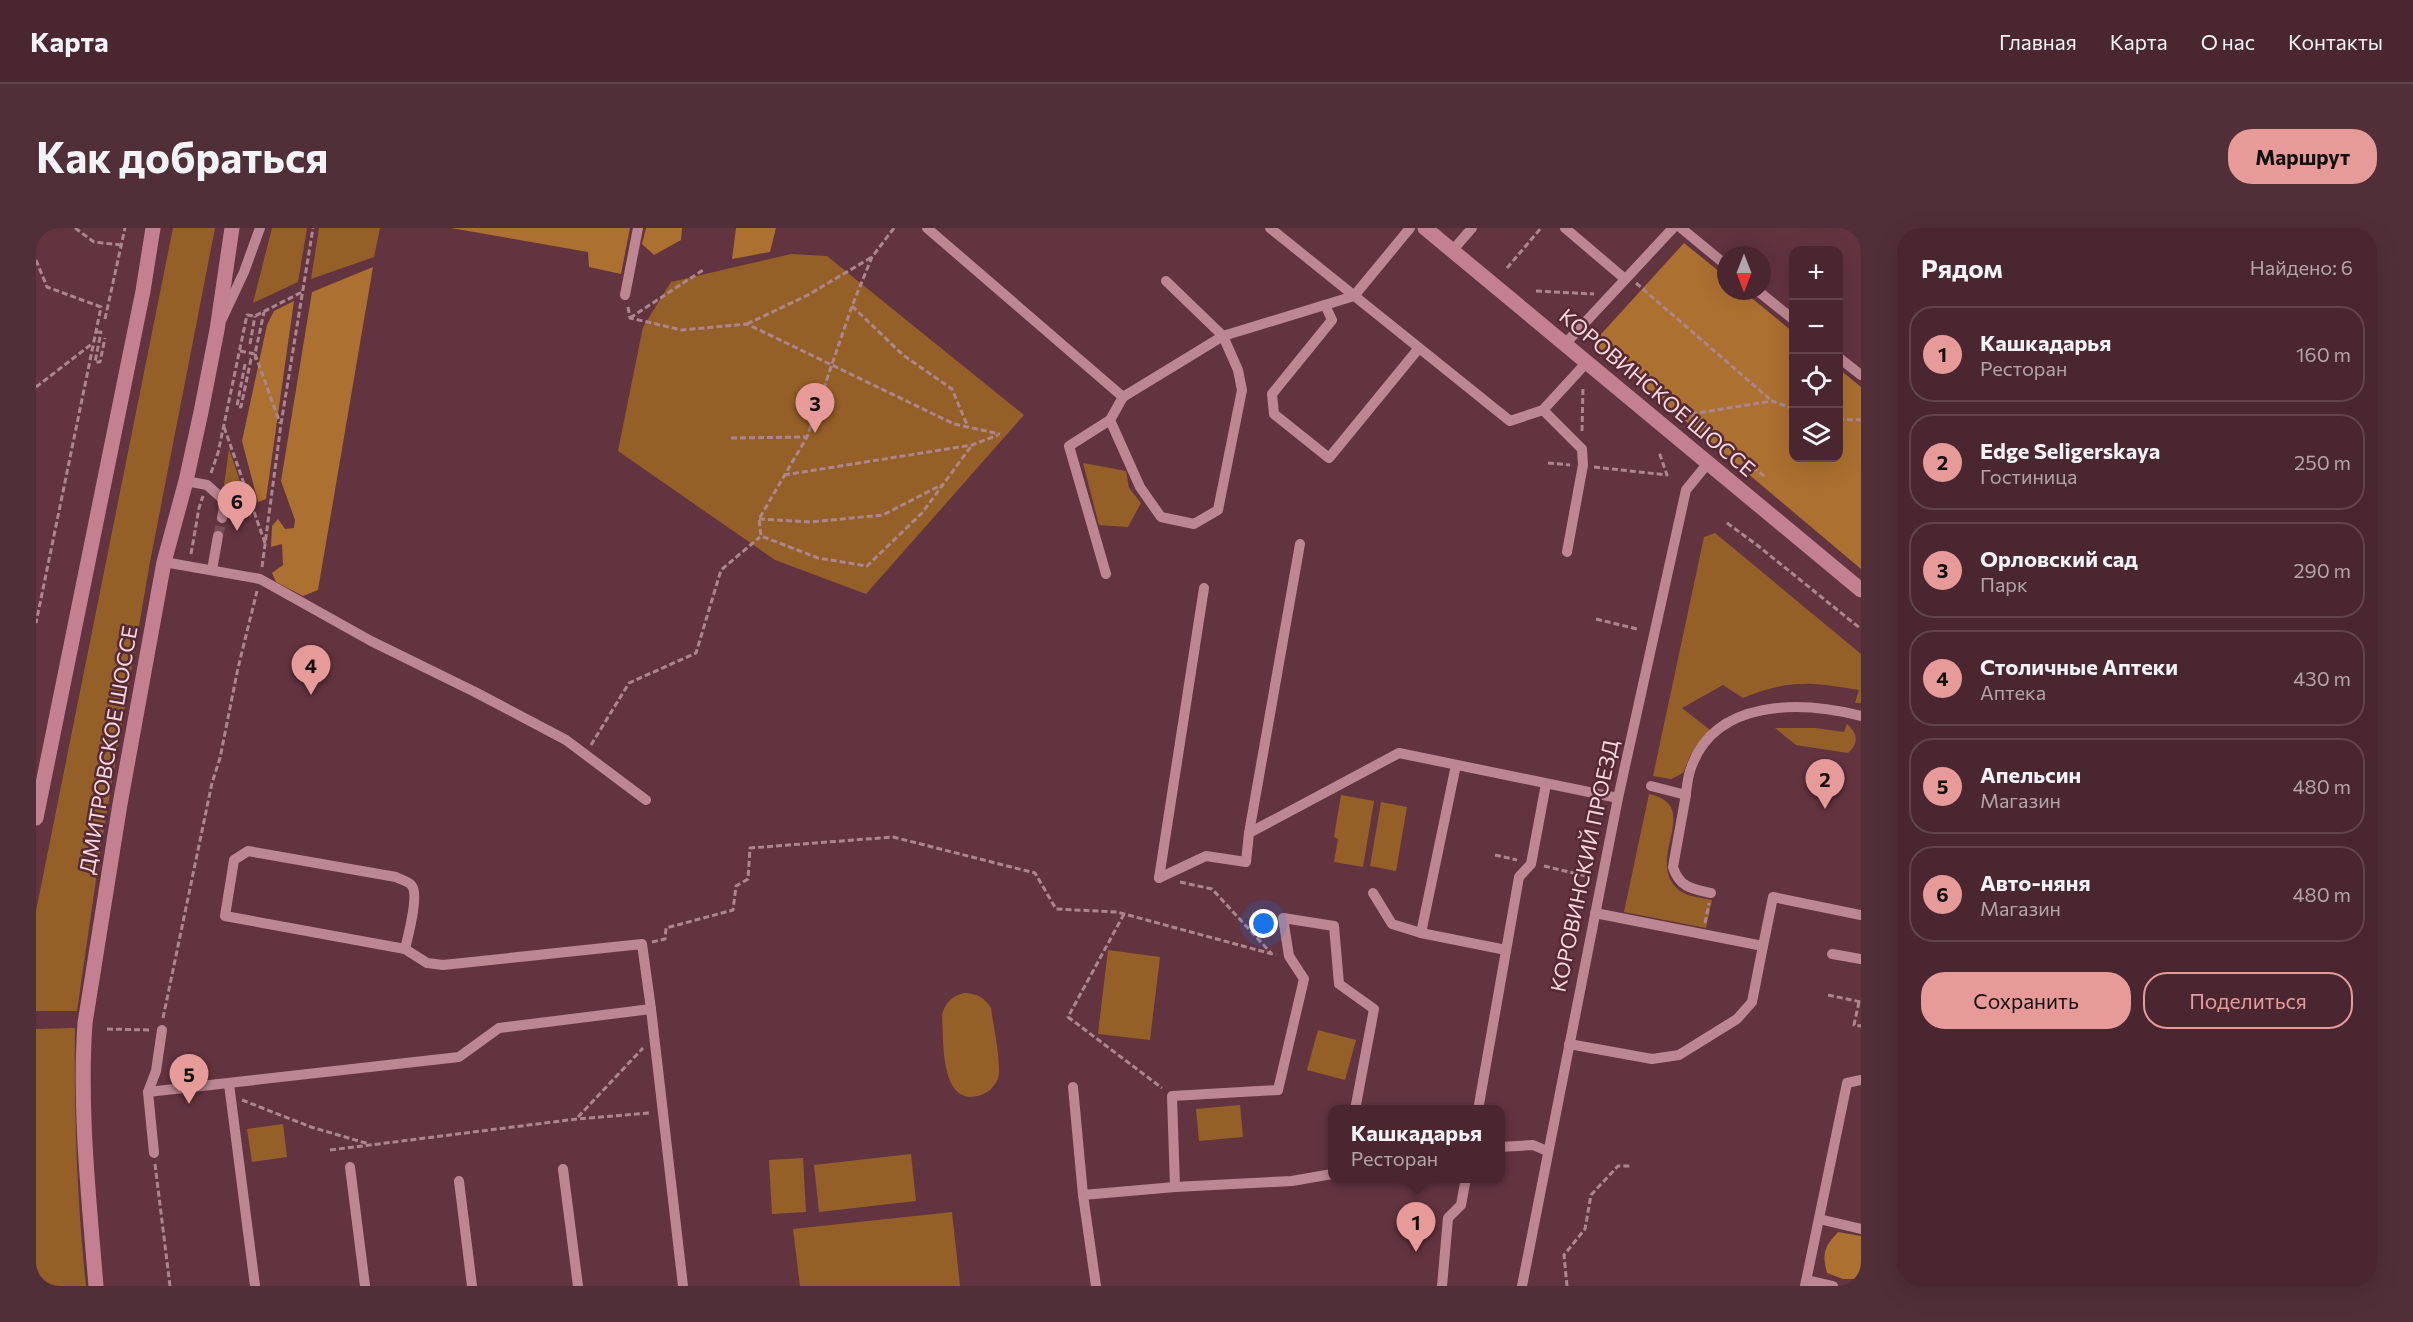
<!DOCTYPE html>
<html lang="ru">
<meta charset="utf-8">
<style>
:root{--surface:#4a2730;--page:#512f38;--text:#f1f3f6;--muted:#b2a5ab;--line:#61444c;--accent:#e69b98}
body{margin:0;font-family:Commissioner,sans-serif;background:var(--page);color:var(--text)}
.controls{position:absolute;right:18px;top:18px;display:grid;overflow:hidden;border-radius:12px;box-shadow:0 6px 24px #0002}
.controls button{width:54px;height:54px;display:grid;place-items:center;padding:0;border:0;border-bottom:2px solid var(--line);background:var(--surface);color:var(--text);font:30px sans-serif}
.compass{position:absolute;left:1681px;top:18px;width:54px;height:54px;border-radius:50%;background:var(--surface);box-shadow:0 6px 24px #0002;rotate:180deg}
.you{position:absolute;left:1228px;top:696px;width:21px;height:21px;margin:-15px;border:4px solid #fff;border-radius:50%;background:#1a73e8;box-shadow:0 0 0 9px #1a73e833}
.badge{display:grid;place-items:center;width:39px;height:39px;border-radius:50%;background:var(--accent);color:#111;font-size:20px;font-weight:700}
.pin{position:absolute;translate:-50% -50px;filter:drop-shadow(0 2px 3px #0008)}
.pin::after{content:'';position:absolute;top:32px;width:21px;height:18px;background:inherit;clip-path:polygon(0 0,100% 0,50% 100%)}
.popup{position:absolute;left:1292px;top:877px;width:177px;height:78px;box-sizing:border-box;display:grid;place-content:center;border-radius:12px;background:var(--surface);filter:drop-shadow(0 2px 4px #0005);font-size:20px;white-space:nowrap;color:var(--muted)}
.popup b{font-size:22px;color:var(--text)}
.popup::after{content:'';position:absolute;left:50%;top:100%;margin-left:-12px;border:12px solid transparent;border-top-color:var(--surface)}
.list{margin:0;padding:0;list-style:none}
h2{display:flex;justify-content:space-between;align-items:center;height:78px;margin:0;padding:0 24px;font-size:26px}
h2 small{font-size:20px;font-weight:400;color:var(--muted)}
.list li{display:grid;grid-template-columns:39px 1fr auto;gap:18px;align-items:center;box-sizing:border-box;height:96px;margin:0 12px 12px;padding:0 12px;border:2px solid var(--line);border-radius:24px}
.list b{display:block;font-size:22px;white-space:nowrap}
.list p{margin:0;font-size:20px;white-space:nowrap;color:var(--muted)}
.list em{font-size:20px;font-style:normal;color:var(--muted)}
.actions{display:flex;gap:12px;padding:18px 24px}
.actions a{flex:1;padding:14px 0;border:2px solid var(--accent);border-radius:24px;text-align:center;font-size:21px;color:var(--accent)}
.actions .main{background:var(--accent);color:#111}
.icon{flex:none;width:33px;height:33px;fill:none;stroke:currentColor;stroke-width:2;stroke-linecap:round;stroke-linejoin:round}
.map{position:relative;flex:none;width:1825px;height:1058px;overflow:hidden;border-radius:24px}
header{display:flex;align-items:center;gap:36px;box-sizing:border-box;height:84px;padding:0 30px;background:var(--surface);border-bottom:2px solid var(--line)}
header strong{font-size:28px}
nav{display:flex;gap:33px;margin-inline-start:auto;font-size:21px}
.intro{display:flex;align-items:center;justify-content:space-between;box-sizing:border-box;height:144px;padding:0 36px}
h1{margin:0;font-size:42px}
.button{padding:15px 27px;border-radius:24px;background:var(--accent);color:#111;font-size:21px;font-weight:700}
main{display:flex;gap:36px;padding:0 36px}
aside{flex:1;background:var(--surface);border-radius:24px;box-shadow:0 6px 24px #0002}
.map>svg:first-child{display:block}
.green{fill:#956027}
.forest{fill:#ac7030}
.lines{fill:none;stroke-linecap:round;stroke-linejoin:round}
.minor-tunnel{stroke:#784d58;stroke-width:10;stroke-dasharray:10 5;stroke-linecap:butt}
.path{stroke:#ac868f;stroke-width:3;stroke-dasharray:6 3;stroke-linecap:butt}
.minor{stroke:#bc8793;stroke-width:10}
.major{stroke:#c38091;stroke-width:15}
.labels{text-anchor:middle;stroke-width:5;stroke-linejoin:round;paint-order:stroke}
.street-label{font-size:21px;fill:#f6d9df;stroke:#562935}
</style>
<header>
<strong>Карта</strong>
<nav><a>Главная</a><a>Карта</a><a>О нас</a><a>Контакты</a></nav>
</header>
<div class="intro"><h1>Как добраться</h1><a class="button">Маршрут</a></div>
<main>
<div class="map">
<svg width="1825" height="1058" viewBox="0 0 1825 1058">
<rect width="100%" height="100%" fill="#623440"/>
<g class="green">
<polygon points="137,0 179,0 114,334 64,624 41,783 0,783 0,683"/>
<polygon points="236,0 271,0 262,54 217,75"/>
<polygon points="283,0 344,0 338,29 275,51"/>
<polygon points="755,26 791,28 988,187 830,366 739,332 582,223 607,99 635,54"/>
<polygon points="193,221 216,289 209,287 188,257"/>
<polygon points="1047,235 1090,243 1093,260 1105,275 1092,299 1063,297"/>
<path d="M1679,305L1825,426V475H1819L1823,462C1775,454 1753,451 1707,470L1687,457L1646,480L1674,502L1655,526L1647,545L1635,551L1617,548L1668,309Z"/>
<path d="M1811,496C1822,506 1823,515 1812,525L1760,517L1739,500H1780L1808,504Z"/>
<path d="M1613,566C1669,578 1606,633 1644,663C1653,669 1666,670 1676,672L1670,700L1588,684Z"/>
<polygon points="1305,567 1338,573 1327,639 1298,634 1302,611 1298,609"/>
<polygon points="1345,574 1371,579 1360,643 1334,638"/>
<polygon points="1072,722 1124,729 1114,812 1062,806"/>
<path d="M928,765C940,765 949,770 955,780C957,795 966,838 962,850C959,859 951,866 942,868C903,877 908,810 906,787C909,775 916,768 928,765Z"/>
<path d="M39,800C38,887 41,972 50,1058H0V801Z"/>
<polygon points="1282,802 1320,812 1309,852 1271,842"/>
<polygon points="1204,877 1207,909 1163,913 1160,881"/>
<polygon points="247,896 251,929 216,934 211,901"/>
<polygon points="875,926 880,973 783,984 778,937"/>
<polygon points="767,930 770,984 736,986 733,932"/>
<polygon points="916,984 924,1058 764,1058 757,1001"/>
</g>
<g class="forest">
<polygon points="415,0 594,0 585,46 553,39 552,24"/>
<polygon points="610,0 646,0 645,12 618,27 606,16"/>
<polygon points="700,0 740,0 734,24 696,31"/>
<polygon points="1648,15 1690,49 1690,63 1707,63 1757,104 1758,230 1802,230 1803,141 1825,159 1825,341 1557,115"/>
<polygon points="337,39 282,362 267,368 240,354 236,345 247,337 246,316 235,319 236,298 242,291 249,301 258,300 259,292 245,253 276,64"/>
<polygon points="258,73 230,271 222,274 206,213 231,97 238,83"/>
<path d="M1802,1004L1825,1008V1051H1807L1791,1045C1786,1025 1788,1019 1802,1004Z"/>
</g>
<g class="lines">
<polyline class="minor-tunnel" points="182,308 186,290"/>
<g class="path">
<polyline points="39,0 58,14 85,17"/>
<polyline points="858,0 836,29 816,78 771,209 723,291 725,308 782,330 831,338 886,285 936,217"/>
<polyline points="0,32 11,59 65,79 0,395"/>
<polyline points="1471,40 1505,0"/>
<polyline points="1600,55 1736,173"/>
<polyline points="1500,63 1558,66"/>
<polyline points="816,78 867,127 916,161 932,199"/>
<polyline points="592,79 594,90 646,102 711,96 918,196 964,206"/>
<polyline points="594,90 667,42"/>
<polyline points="69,91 89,0"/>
<polyline points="711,96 772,67 836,29"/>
<polyline points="61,104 65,104 59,134 64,134 69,110"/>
<polyline points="214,116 219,88"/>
<polyline points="204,123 219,126 228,84"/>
<polyline points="219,126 244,195"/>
<polyline points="209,136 201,178 205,179 215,131 220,130"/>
<polyline points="0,159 57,115"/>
<polyline points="1655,186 1736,173 1758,181"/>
<polyline points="1655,186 1729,249"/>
<polyline points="1802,191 1825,192"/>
<polyline points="188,199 229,315"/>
<polyline points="1546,203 1547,159"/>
<polyline points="695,210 771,209"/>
<polyline points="1512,235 1534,237"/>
<polyline points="1558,239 1631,247 1623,224"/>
<polyline points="175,245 182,225 211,87 219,88 266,64"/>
<polyline points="748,247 936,217 962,207"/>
<polyline points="723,291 775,294 847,287 905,257"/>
<polyline points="1691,295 1721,317 1825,401"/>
<polyline points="155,326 163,280 167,268"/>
<polyline points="226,339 245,196 277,0"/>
<polyline points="1560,391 1601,401"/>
<polyline points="555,517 593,455 660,425 685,342 724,309"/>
<polyline points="1459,627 1481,632"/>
<polyline points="1508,638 1550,648"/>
<polyline points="1144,654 1176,661 1235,725"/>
<polyline points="1088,686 1032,789 1126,860"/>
<polyline points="1669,695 1673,675"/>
<polyline points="616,714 629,711 630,700 697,682 700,658 712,651 714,620 857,609 999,645 1020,681 1081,684 1240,727"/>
<polyline points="1792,767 1825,774"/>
<polyline points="1823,774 1818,797 1825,798"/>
<polyline points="127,790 176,555 184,530 202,440 221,363"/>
<polyline points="71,801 113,802"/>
<polyline points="206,872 275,899 333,916"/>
<polyline points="542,889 607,820"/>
<polyline points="294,922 541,891 614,885"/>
<polyline points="119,936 134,1058"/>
<polyline points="1531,1058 1528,1027 1549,1001 1555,967 1582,938 1596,938"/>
</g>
<g class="minor">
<polyline points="891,0 1087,169"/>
<polyline points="1234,0 1474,193 1507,182 1551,134"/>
<polyline points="1529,0 1589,51"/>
<polyline points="1645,0 1690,37"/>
<polyline points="1416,23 1436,0"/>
<polyline points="1722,63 1758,92"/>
<polyline points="589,67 602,0"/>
<polyline points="1289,77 1296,92 1236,166 1238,186 1293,230 1383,120"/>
<polyline points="186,91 208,44 224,0"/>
<polyline points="1529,116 1637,0"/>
<polyline points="1802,129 1825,147"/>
<polyline points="1507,182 1546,221 1547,237 1531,324"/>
<polyline points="1074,192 1104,259 1125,289 1158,296 1182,282 1206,162 1202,142 1187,108 1130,53"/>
<polyline points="150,253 171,257 189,273 186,290"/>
<polyline points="128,334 224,351 335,413 439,464 530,512 610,572"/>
<polyline points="176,342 182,308"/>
<polyline points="1070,346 1033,218 1074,192 1087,169 1187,108 1318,68 1374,0"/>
<polyline points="1615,558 1650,567"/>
<polyline points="1213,605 1264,316"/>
<path d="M212,623L360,649C365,652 373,653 376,658C383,668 372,708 369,721L189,688L198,632Z"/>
<polyline points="1123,650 1170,628 1210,634 1213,605 1363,525 1582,570"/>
<polyline points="1123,650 1168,360"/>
<polyline points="1337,665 1356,696 1385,705 1470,722"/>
<path d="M1675,665C1656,661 1643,659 1637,639C1641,617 1645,594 1649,572C1651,561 1651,550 1655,540C1679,470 1766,473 1825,488"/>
<polyline points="1559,685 1727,718 1737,669 1825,687"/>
<polyline points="1385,705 1420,537"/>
<polyline points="1796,726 1825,731"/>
<polyline points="615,781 647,1058"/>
<polyline points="1533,816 1616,831 1643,827 1701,791 1716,774 1727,718"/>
<polyline points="193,856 219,1058"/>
<polyline points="1037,859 1047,967"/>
<polyline points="112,864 423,829 463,800 615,781 606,716 407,737 391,735 369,721"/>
<polyline points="1442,882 1483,649 1495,636 1510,556"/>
<polyline points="1464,919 1497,917 1511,923"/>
<polyline points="118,925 112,864 120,843 126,802"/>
<polyline points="314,939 329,1058"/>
<polyline points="527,941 542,1058"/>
<polyline points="423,953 436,1058"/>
<polyline points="1139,959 1136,868 1242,862 1268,751 1253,728 1247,690 1298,698 1303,756 1338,781 1319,882"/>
<polyline points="1783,991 1825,1001"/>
<polyline points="1771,1052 1797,1058"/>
<polyline points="1060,1058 1047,967 1139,959 1256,953 1296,946"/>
<polyline points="1406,1058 1412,990 1425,977 1430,950"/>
<polyline points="1486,1058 1582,570 1650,262 1672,235"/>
<polyline points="1769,1058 1811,855 1825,852"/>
</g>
<g class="major">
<polyline points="1389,0 1825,362"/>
<polyline points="0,590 107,63 117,0"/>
<path d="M60,1058C53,971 43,882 49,795L84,576L128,334L150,253L165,184L181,102L196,0"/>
</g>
</g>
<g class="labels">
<g class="street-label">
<text transform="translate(1621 165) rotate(40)" y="7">КОРОВИНСКОЕ ШОССЕ</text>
<text transform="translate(73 522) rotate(-80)" y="7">ДМИТРОВСКОЕ ШОССЕ</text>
<text transform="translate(1549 638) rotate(-78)" y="7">КОРОВИНСКИЙ ПРОЕЗД</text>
</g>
</g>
</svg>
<div class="controls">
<button>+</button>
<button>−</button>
<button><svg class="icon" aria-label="locate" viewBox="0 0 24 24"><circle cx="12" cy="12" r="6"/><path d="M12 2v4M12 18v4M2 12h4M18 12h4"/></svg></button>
<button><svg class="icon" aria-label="layers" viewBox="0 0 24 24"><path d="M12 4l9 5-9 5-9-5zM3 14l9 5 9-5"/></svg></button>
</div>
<svg class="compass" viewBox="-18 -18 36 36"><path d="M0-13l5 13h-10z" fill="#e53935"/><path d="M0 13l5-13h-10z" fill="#b2a5ab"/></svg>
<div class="you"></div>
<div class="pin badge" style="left:1380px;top:1024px">1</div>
<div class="popup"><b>Кашкадарья</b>Ресторан</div>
<div class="pin badge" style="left:1789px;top:581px">2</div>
<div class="pin badge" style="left:779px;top:205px">3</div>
<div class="pin badge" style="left:275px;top:467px">4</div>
<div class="pin badge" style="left:153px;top:876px">5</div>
<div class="pin badge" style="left:201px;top:303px">6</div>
</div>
<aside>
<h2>Рядом<small>Найдено: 6</small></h2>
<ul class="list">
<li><span class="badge">1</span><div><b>Кашкадарья</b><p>Ресторан</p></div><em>160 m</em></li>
<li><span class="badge">2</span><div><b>Edge Seligerskaya</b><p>Гостиница</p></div><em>250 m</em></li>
<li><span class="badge">3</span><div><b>Орловский сад</b><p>Парк</p></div><em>290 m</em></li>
<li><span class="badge">4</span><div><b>Столичные Аптеки</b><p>Аптека</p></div><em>430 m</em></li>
<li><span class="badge">5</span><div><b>Апельсин</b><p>Магазин</p></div><em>480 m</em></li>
<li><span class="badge">6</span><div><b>Авто-няня</b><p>Магазин</p></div><em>480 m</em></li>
</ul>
<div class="actions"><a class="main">Сохранить</a><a>Поделиться</a></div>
</aside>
</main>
